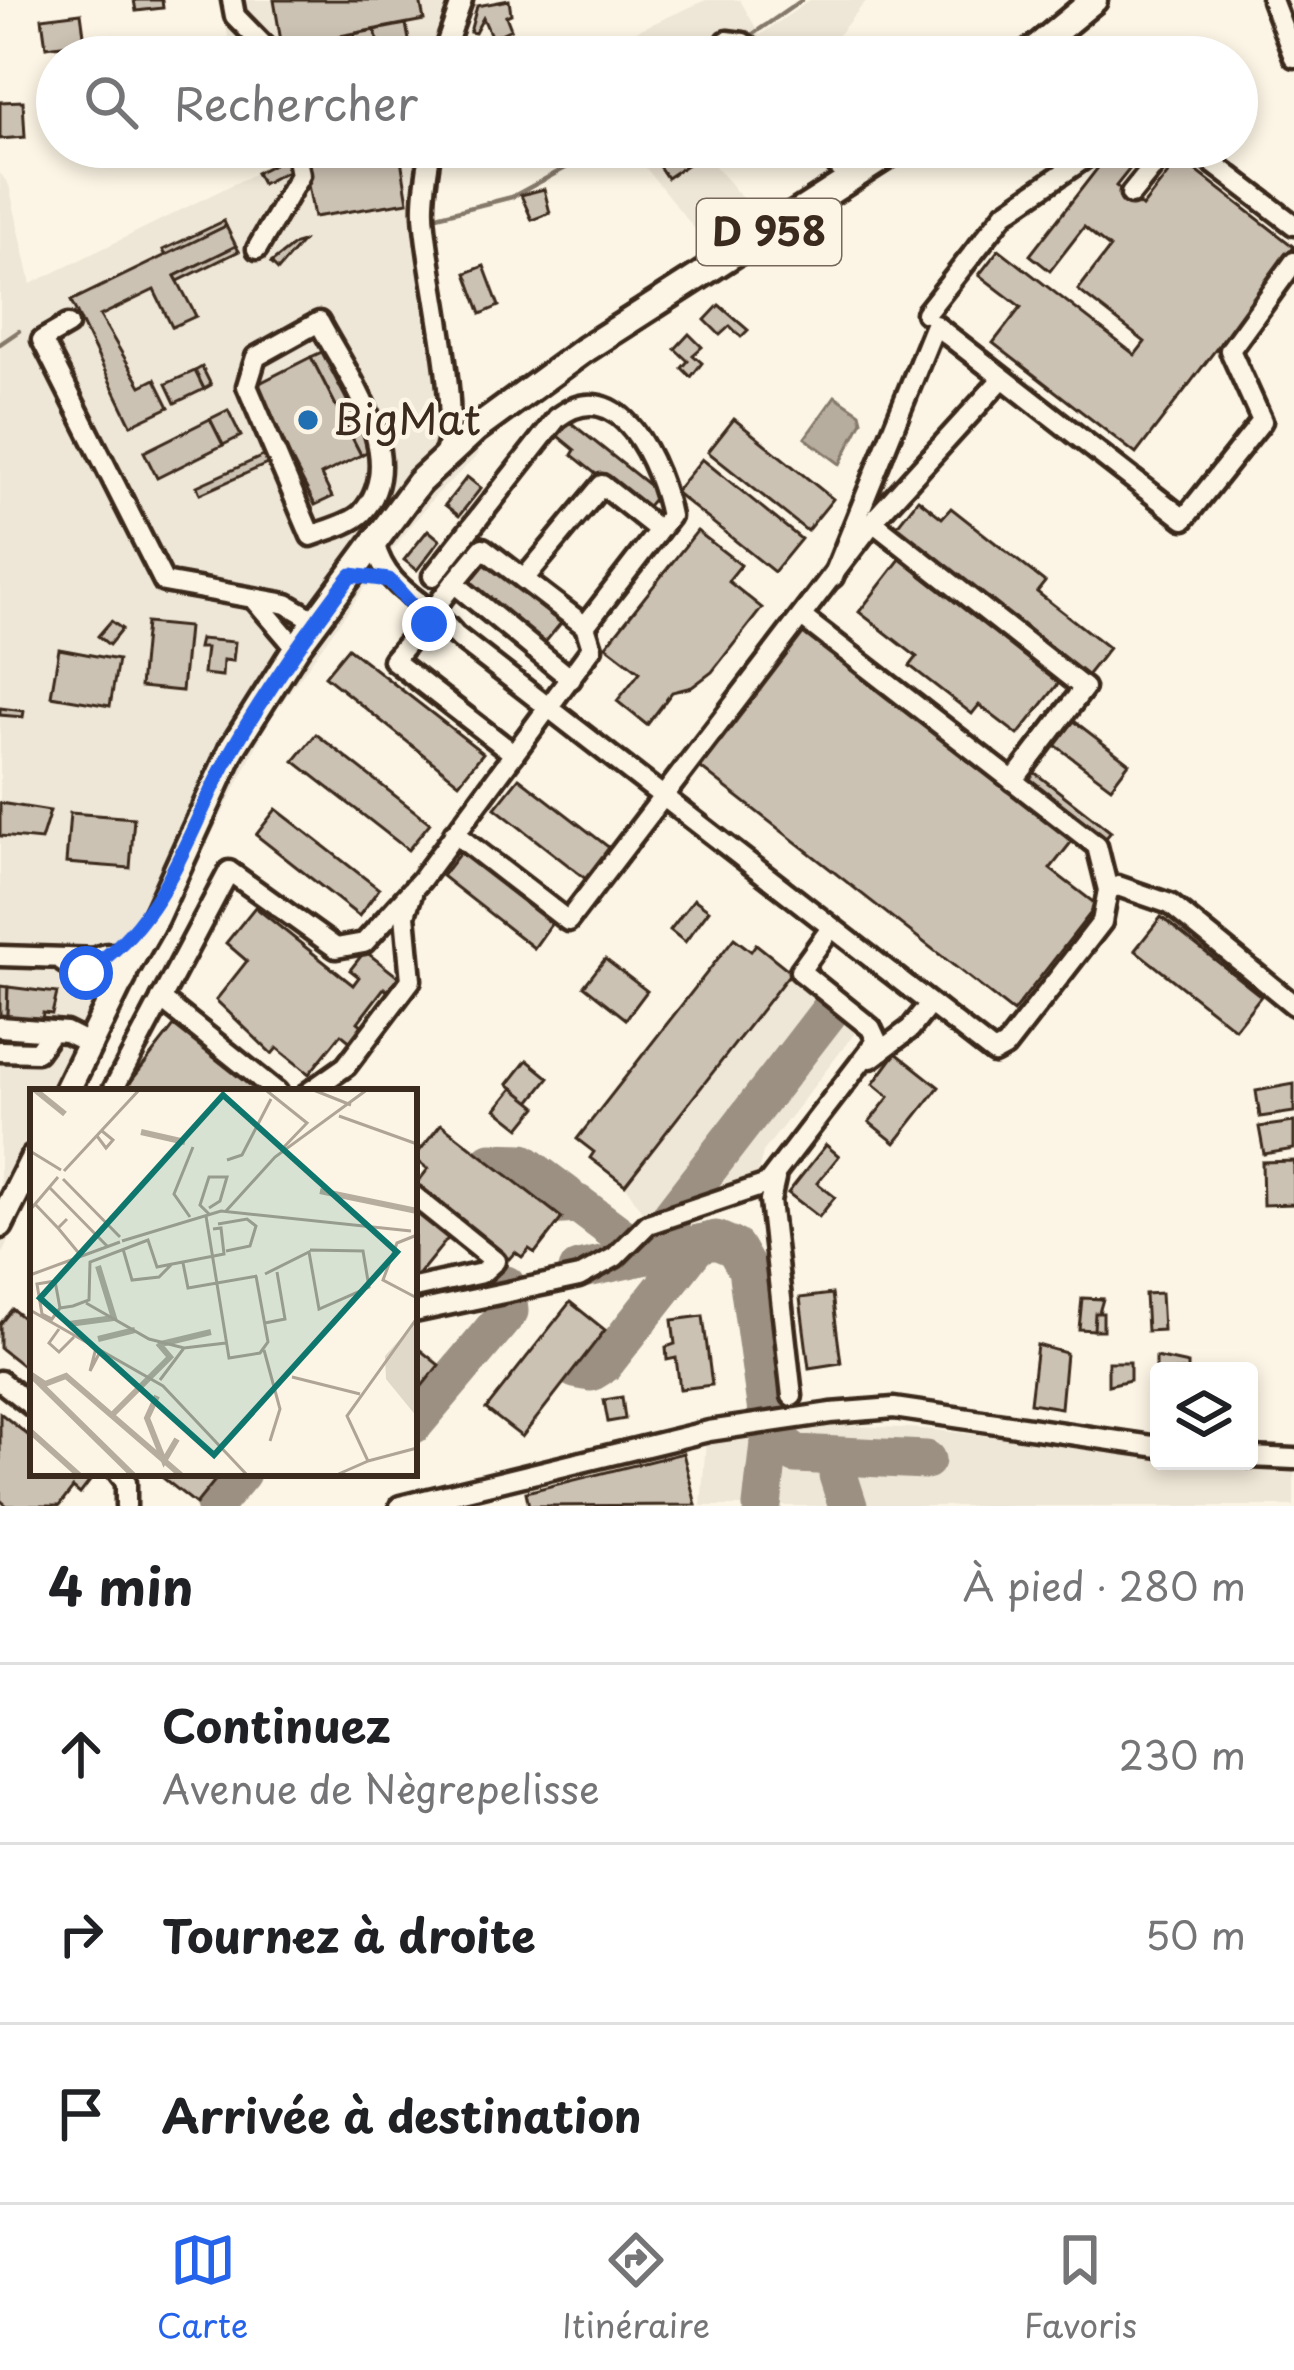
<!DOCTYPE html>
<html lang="fr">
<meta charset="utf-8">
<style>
:root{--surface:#fff;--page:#f2f2f2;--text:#202124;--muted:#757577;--line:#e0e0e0;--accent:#2563eb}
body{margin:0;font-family:"Playpen Sans",sans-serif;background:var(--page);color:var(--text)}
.controls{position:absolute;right:36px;bottom:36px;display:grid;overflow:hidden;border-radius:12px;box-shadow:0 6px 18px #0003}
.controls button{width:108px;height:108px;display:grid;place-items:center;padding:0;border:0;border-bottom:3px solid var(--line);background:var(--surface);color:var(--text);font:60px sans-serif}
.stop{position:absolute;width:36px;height:36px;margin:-27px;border:9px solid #2563eb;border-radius:50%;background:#fff}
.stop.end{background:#2563eb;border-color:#fff;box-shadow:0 3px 12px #0008}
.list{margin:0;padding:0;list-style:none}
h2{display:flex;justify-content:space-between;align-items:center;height:156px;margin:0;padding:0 48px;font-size:51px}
h2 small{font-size:39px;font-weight:400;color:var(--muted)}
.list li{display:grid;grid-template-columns:78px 1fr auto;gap:36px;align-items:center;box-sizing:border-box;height:180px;padding:0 48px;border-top:3px solid var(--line)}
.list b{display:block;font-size:45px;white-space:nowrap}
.list p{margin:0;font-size:39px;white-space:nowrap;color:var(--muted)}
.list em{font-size:39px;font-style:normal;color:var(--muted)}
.icon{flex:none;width:66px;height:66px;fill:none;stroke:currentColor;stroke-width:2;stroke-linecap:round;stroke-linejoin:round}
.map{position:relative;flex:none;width:1294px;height:1506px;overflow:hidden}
.search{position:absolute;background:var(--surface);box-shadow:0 6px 18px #0003;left:36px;right:36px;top:36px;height:132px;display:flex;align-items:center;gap:30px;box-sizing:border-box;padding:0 42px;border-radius:66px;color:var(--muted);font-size:45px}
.sheet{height:696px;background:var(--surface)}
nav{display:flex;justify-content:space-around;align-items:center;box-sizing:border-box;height:168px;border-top:3px solid var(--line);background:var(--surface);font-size:33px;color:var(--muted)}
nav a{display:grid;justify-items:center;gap:6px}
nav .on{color:var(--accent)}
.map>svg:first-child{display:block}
.built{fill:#eee6d6}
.water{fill:#b7ad9e;stroke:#85796b;stroke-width:3}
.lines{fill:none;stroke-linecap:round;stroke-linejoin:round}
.stream{stroke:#85796b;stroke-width:4.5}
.taxiway{stroke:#9c9082;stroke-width:39}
.building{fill:#ccc2b3;stroke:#3b2a1e;stroke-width:3}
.minor-casing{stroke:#3b2a1e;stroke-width:27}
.major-casing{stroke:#3b2a1e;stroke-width:33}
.minor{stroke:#fcf5e5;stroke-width:18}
.major{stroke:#fcf5e5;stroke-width:24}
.route{stroke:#2563eb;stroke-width:15}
.poi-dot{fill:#1f6fb2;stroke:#fcf5e5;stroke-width:4.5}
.labels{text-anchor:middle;stroke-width:9;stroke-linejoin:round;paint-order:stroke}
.shield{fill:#fcf5e5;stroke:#75675a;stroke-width:3}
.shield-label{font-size:39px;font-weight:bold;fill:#3b2a1e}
.poi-label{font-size:42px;fill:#3b2a1e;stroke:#fcf5e5;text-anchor:start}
.inset-river{fill:none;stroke:#b7ad9e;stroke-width:6}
.inset-road{fill:none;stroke:#afa495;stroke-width:3}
.view{fill:#0f766e;fill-opacity:0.15;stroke:#0f766e;stroke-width:6}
.inset-edge{fill:none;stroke:#3b2a1e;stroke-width:6}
</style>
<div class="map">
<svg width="1294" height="1506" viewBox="0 0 1294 1506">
<rect width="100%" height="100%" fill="#fcf5e5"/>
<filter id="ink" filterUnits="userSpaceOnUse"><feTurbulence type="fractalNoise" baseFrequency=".00833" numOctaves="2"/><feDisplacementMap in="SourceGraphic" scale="24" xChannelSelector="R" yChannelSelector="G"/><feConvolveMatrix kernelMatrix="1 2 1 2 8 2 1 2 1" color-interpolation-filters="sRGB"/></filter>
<g filter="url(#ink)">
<g class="built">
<polygon points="221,0 472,0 450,57 232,57"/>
<polygon points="706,0 740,0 760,35 810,0 867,0 820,57 578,57"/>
<polygon points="287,147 436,147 429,198 442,309 460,418 479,454 434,497 389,554 391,563 375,585 365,587 270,719 82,1092 33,1092 33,1192 0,1259 0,173 9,185 31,284 288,157"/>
<polygon points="629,147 699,147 759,218 710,248"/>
<polygon points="791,972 858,1029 763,1152 757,1177 643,1213 625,1185"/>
<polygon points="815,1424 925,1429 1159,1455 1159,1461 1294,1466 1294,1506 701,1506 706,1441 747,1439"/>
</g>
<polygon class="water" points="835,396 860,413 862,421 840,464 805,438"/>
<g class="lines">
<g class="stream">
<polyline points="753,34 802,0"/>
<polyline points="433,217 512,197 604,147"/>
<polyline points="0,344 19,331"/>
</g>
<g class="taxiway">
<polyline points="491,1162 523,1163 566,1195"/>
<polyline points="547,1206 578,1204 646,1255"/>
<polyline points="663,1252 672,1215 828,1013"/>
<polyline points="578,1270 716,1240 735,1248 747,1269 770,1434 762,1506"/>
<polyline points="575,1369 591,1372 604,1364 698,1244"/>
<polyline points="414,1424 509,1311 506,1285"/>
<polyline points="770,1434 796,1454 926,1460"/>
<polyline points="838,1475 848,1506"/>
<polyline points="215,1504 241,1473"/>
</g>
</g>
<g class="building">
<polygon points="134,0 162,0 163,8 136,11"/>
<polygon points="274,0 420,0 424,20 282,47"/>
<polygon points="509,0 511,14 506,16 511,29 492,38 483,18 475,33 470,32 477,6"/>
<polygon points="81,13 85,42 46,47 42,18"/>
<polygon points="406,24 411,51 381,57 375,30"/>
<polygon points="375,30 381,57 359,57 354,34"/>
<polygon points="354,34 359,57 342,53 284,57 282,47"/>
<polygon points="646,37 655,57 603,57"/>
<polygon points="23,101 25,137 0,139 0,102"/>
<polygon points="301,147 399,147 408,202 314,217"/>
<polygon points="646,147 677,147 688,164 667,178"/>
<polygon points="1114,147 1136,161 1116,186 1142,207 1180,158 1294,247 1136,454 993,343 1021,307 979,275 999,249 1135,355 1145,342 1078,290 1110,248 1084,227 1050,271 1030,255"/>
<polygon points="289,156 295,167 262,184 256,173"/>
<polygon points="544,189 550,213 532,220 521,195"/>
<polygon points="224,221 226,226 166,256 163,250"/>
<polygon points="226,226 236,246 175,276 196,316 172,327 154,290 100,316 141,386 155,379 169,407 131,425 71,301"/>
<polygon points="302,242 278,270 271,263 295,244"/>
<polygon points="236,246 239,251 178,281 175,276"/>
<polygon points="484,266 499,306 481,314 466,273"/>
<polygon points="719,305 748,330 741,337 730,326 720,335 705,320"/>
<polygon points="689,334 702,347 693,355 702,363 691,377 682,368 688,361 675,349"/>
<polygon points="322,352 372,449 361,455 311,357"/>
<polygon points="311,357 361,455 321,475 332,497 315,505 254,386"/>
<polygon points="202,367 211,385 204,389 195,371"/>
<polygon points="195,371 204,389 175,403 166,384"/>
<polygon points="228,410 241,436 223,445 210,419"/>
<polygon points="565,418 659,493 643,512 572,455 575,450 554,433"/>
<polygon points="210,419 223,445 157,478 144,452"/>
<polygon points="734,419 833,499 807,531 708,452"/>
<polygon points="272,452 276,460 200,494 197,486"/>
<polygon points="702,459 801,539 774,572 675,492"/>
<polygon points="467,477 481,488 459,516 445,505"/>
<polygon points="918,499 942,518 951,508 1045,582 1037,592 1109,648 1086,677 896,527"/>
<polygon points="428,530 440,540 417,570 404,560"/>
<polygon points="697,531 741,565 728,581 762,608 712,672 692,687 672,692 647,725 617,701 640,672 606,646"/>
<polygon points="900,559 1059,683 1018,735 979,705 972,714 910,666 917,657 859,612"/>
<polygon points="485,563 561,623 543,645 468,585"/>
<polygon points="111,621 122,629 109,645 98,636"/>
<polygon points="146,623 188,627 182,691 140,687"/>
<polygon points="802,630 1073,840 1050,869 1097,905 1013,1012 697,765"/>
<polygon points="200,639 235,642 233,661 223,660 222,676 203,674 206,648 198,648"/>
<polygon points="348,648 483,753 459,783 325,676"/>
<polygon points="59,649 118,660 110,706 51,696"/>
<polygon points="0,708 24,711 23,717 0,715"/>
<polygon points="1074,721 1129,763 1111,787 1055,745"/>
<polygon points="316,734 430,823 408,850 294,761"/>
<polygon points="1034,772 1111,832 1105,839 1028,781"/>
<polygon points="519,778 611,849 587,880 495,808"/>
<polygon points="0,803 50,811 41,840 0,836"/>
<polygon points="276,809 379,889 359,916 256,835"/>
<polygon points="70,813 134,818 130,868 66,863"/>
<polygon points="463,849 554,920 534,948 442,876"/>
<polygon points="694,899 709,910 685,942 670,930"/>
<polygon points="255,907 353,985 359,977 350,970 365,951 402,980 391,994 384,988 358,1022 364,1027 352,1043 341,1034 309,1074 277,1048 272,1054 216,1000 247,961 226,943"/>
<polygon points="1161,917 1261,996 1235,1029 1135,950"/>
<polygon points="734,938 751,951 756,944 791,972 625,1185 590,1158 594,1152 577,1139"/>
<polygon points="605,959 647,991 626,1019 584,986"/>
<polygon points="0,986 8,987 7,1017 0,1016"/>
<polygon points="8,987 57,993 52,1014 43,1013 42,1020 7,1017"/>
<polygon points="174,1026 258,1092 129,1092 125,1089"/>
<polygon points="896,1053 939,1087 895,1143 869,1122 889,1097 873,1084"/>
<polygon points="527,1060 549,1078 530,1102 508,1084"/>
<polygon points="1294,1084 1294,1112 1260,1117 1256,1091"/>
<polygon points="513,1088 537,1107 520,1128 496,1109"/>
<polygon points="1294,1122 1294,1149 1264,1154 1259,1127"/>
<polygon points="441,1124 562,1218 535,1253 529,1249 522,1257 515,1252 509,1259 415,1186 428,1169 414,1158"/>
<polygon points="826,1145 839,1156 817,1183 835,1197 819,1217 788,1193"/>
<polygon points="1294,1161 1294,1204 1263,1205 1262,1162"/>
<polygon points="414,1207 450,1236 415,1279 414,1278"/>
<polygon points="1161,1293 1163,1330 1147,1331 1145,1294"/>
<polygon points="832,1294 841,1363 809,1368 800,1298"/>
<polygon points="1082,1298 1103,1299 1094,1330 1079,1329"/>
<polygon points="570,1302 605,1330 522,1437 486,1409"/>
<polygon points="12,1309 33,1326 33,1374 0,1348 0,1324"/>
<polygon points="1095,1313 1103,1313 1103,1330 1094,1330"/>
<polygon points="703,1316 712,1385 680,1389 676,1358 667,1360 666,1347 675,1344 672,1320"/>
<polygon points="414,1345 439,1365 414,1396"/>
<polygon points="1037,1345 1066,1353 1061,1408 1030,1403"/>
<polygon points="1156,1357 1188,1364 1188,1371 1159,1371 1156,1382"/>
<polygon points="1108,1362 1130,1362 1130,1380 1108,1385"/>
<polygon points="622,1397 625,1419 608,1422 604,1400"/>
<polygon points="0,1413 33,1439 33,1473 96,1473 80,1494 73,1488 59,1506 7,1506 0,1500"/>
<polygon points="683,1453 696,1505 529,1506 526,1492"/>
<polygon points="167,1473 221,1473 196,1504 163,1478"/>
</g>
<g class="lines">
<g class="minor-casing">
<g id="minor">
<polyline points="232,0 235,16 275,57"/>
<polyline points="1272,0 1294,57"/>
<polyline points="727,41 743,43 763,57"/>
<polyline points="442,57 462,0"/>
<path d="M431,147C428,168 423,192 424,213C425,265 465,418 443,457"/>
<polyline points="822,147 850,180"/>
<polyline points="1192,147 1294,225"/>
<polyline points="1131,194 1169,147"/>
<polyline points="257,249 300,175 295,147"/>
<polyline points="926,313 1005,213 1101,147"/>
<path d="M319,322C345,372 412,458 362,513C351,524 326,530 311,536L247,386L256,357Z"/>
<polyline points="68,325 42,340 164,582 287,604 316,621"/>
<polyline points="873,522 1084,688 1013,781"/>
<path d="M375,545C387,592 427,600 455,635L994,1053L1005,1047L1102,922L1108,890L1097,846L802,617"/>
<path d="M433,576L557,418C620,369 661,468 670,516L585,626"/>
<polyline points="833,577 935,325 1184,519 1262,421 1230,350 1294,262"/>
<polyline points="524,579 602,485 659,530"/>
<polyline points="255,600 296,648"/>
<polyline points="440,601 454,583 571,679"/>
<polyline points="419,629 393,660 514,754"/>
<polyline points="454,833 568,921 880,513 1001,380"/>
<polyline points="1108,890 1118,886 1170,904 1294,1005"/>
<polyline points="0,956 101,959"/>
<polyline points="64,963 97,981"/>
<polyline points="161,999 277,1092"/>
<polyline points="0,1027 66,1032 90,1044"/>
<polyline points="0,1051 37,1052 52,1031"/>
<polyline points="871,1058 910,1029 930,1004"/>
<polyline points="112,1092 229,871 336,948 364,943 421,880 592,648 585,626 483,548 454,583"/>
<polyline points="309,1092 346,1066 411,980 405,915 412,894"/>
<polyline points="775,1179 770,1201 792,1396"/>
<polyline points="414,1196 495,1261 482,1273 414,1288"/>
<polyline points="414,1312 579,1277 615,1257 648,1224 767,1184 877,1041 871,1028 800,971 831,928"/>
<polyline points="0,1381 33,1407"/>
<polyline points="1249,1457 1294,1459"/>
<polyline points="119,1473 126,1482 126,1506"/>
<polyline points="400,1506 709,1431 831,1413 894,1408 1159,1447"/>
</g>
</g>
<g class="major-casing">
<g id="major">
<polyline points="1025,57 1094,0"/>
<circle cx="109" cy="972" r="15"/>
<polyline points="124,972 155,918 232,749 296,648 419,482 476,429 584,350 900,147"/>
<polyline points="66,1092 120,982"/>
<polyline points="0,1225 33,1159"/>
</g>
</g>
<use href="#minor" class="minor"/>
<use href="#major" class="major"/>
</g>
</g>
<g class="lines" filter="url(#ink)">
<path class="route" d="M86,973L97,981L98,963C172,909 191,820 235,745C270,685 309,630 351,575L389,580L429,624"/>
</g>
<circle class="poi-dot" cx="308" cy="420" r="12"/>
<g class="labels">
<rect class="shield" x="697" y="199" width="144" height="66" rx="9"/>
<g class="shield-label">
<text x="769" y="246">D 958</text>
</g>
<g class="poi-label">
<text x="332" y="435">BigMat</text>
</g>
</g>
<g transform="translate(30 1089)">
<rect width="387" height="387" fill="#fcf5e5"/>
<path d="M387,231V328L356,290L355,267Z" fill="#e0d8c8"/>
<path class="inset-river" d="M4,0L35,25M111,43L155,53M290,102L387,122M39,235L84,229L68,177M68,250L105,241M131,255L181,243M0,285L15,295L36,287L152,387M0,285L104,387M127,307L117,329L134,372L147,350M82,326L140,268L128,254M0,342L50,387"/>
<path class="inset-road" d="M281,0L321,16M237,2L277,34L253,59M309,27L387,55M67,47L76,59L83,51L72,42M0,62L31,81M197,71L212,66L241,10M34,82L110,0M33,90L90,148M20,99L78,158M5,115L28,139L37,130M0,121L28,88M196,122L245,68L338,0M179,125L170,116L179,88H197L190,112L179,119M176,127L199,269L230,264L238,253L226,187M160,128L144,105L163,58M188,135L217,130L226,137L220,157L196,162M28,139L52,168M387,146L367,154L353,191L387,209M92,152L191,122L381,142M93,160L102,191L129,188L141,176M153,174L158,199L227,187M235,185L279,163L289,220L339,198L333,162L280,161M0,186L90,153M56,214L119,250L154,259L196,254M30,219L22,230L12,225L7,195L25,192L30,219L43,217L59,211L60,173L118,151L127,178L194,165L191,139L183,140M0,221L133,297L218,387M235,234L255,230L247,183M29,240L19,254L29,263L44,248M66,259L60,282L71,261M234,261L250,320L240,352M262,288L330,305M130,291L154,259M338,372L387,359M304,387L338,372L317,327L387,229"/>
<path class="view" d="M193,6L367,163L184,366L10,209Z"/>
<rect width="387" height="387" class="inset-edge"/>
</g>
</svg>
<div class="controls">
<button><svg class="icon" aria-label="layers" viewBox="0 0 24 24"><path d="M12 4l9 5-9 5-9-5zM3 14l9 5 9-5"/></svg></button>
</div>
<div class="stop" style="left:86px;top:973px"></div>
<div class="stop end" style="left:429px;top:624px"></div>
<div class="search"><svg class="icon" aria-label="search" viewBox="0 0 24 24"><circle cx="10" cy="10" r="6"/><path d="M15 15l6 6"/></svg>Rechercher</div>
</div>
<section class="sheet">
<h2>4 min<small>À pied · 280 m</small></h2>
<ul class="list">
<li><svg class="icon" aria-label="ahead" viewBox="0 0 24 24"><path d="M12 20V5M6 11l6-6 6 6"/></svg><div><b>Continuez</b><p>Avenue de Nègrepelisse</p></div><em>230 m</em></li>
<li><svg class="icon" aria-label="right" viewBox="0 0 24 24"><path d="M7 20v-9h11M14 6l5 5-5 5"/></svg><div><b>Tournez à droite</b></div><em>50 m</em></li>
<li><svg class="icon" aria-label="arrive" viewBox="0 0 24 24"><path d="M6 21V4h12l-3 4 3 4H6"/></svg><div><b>Arrivée à destination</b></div></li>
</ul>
</section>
<nav>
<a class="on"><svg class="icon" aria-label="map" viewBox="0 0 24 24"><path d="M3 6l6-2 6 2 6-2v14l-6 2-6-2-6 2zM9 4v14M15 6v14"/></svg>Carte</a>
<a><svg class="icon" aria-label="directions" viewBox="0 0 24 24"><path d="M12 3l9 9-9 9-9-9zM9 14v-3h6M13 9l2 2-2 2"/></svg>Itinéraire</a>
<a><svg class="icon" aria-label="saved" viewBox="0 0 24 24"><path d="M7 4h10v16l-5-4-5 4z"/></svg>Favoris</a>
</nav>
